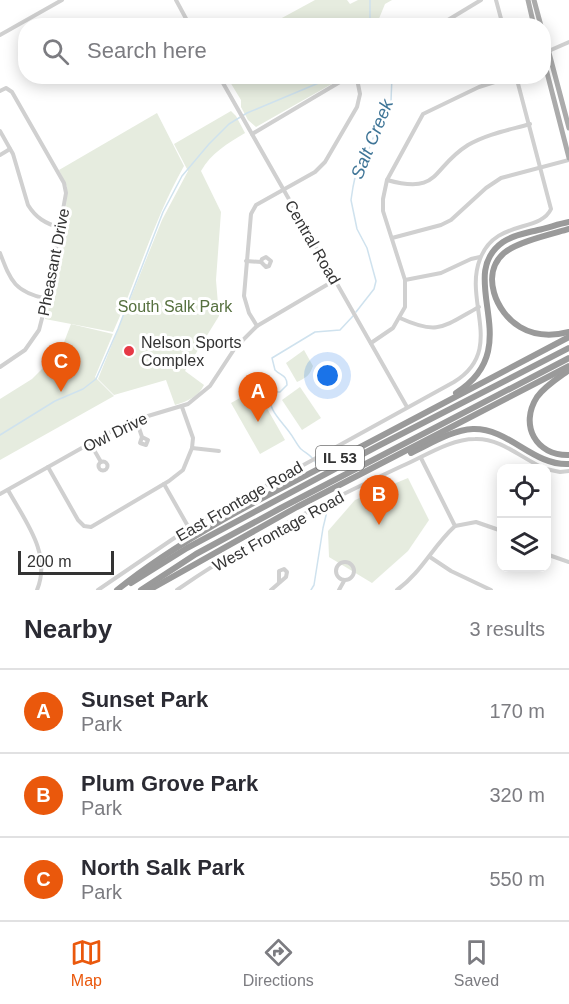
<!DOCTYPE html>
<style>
:root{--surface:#fff;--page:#f7f7f7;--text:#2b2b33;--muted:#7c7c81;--line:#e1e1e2;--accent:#ea580c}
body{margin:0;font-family:Helvetica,sans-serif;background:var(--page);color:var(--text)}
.controls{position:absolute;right:18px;bottom:18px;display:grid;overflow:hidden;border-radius:12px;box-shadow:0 3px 15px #0003}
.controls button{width:54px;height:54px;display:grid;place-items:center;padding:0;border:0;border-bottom:2px solid var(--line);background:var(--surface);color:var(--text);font:30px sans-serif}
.scale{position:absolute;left:18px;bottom:15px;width:96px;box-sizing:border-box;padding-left:6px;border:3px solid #333;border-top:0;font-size:16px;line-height:21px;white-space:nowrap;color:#333;-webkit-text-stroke:4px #fff;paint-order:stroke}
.you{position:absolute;left:328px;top:376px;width:21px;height:21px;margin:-15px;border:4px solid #fff;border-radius:50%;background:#1a73e8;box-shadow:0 0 0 9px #1a73e833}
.badge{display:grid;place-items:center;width:39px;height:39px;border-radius:50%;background:var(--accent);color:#fff;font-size:20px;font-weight:700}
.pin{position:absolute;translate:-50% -50px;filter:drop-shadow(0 2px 3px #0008)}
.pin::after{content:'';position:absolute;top:32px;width:21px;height:18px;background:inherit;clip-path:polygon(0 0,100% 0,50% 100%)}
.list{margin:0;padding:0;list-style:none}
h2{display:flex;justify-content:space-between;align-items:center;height:78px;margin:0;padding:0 24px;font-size:26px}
h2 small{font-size:20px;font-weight:400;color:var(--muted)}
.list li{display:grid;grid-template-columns:39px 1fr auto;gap:18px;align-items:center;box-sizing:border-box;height:84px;padding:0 24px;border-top:2px solid var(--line)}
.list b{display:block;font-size:22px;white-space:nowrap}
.list p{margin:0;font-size:20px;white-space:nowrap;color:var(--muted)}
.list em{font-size:20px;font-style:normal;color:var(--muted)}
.icon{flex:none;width:33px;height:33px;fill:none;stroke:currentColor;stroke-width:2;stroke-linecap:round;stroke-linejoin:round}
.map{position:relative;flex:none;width:569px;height:590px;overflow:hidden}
.search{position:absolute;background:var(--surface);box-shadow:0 3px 15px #0003;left:18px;right:18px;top:18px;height:66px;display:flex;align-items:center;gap:15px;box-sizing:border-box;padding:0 21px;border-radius:24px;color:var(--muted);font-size:22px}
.sheet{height:330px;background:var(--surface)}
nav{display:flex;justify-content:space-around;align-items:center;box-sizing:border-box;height:84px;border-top:2px solid var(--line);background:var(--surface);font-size:16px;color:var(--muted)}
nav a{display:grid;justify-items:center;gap:3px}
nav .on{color:var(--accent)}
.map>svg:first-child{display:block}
.green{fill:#e6ecdf}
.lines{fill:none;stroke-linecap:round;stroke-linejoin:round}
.stream{stroke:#cfe2ee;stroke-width:1.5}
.minor{stroke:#d0d0d0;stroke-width:4}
.major{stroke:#ababab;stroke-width:5}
.highway{stroke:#9a9a9a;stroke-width:6}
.poi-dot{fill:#e63946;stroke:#fff;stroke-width:2}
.labels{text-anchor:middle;stroke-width:6;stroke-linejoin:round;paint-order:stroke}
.shield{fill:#fff;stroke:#707070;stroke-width:1.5}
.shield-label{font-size:15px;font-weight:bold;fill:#333}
.street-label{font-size:16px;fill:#333;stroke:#fff}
.park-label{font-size:16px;fill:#56703f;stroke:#fff}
.poi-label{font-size:16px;fill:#333;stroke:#fff;text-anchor:start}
.water-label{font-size:18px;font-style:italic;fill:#3f7597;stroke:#fff}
</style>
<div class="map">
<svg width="569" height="590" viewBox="0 0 569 590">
<rect width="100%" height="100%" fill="#fff"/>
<g class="green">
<polygon points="315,0 347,0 350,4 358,0 392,0 385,4 378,21 379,25 269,25"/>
<polygon points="227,77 344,77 256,127 248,120 241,107 241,100"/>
<path d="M231,111L236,116L245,133C227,144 211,153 201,171L221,212L216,280L219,316L185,371L204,385C198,397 188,401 175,405L166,380L114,395L98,379L162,220L188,171L174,144Z"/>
<path d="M157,113L184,166C154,219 138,277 113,332L45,319L66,206L67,187L59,170Z"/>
<polygon points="71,324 113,334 95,377 114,396 0,460 0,399 32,379 61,350"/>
<path d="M304,350L313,366C310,375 306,378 297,382L286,363Z"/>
<polygon points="300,387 321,418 302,430 282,400"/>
<polygon points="256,389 285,440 260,454 231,403"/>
<polygon points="408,478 429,520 408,551 372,583 329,557 328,531 355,500"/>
</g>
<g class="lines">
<g class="stream">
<polyline points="370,0 370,26"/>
<polyline points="356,312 374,289 376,281 367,248 357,229 351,200 353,187 357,168 367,154 381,118 391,101 392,76"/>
<polyline points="0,435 55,401 83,389 96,379 118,329 163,212 182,176 209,144 229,124 247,113 321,82 329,76"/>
<path d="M317,465C312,455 308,455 301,449C297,445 294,438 290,433C281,420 267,410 270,392H280L287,385C287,375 281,376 275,370L272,358L315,332L340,330L353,316"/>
<polyline points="311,590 314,585 323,528 329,503"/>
</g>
<g class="minor">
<polyline points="176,0 190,26"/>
<polyline points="496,0 503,26"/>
<polyline points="438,26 481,0"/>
<polyline points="0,35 62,0"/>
<polyline points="544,53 569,42"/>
<polyline points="219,76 407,407"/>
<polyline points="0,91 6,88 12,92 64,183 66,193 47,299 39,330 25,350 0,367"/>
<path d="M0,131L13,154L28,205C36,218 45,223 60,228"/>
<polyline points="252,134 350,76"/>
<polyline points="0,155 10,149"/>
<path d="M387,180C441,195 431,168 468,145C487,134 509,130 530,124"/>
<polyline points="392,238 441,225 451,220 486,188 501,178 569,160"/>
<path d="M0,253C11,282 15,292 47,299"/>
<polyline points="246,261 261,262 266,267 269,266 271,261 266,257 262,259 261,262"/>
<polyline points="405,280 441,273 471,259 480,257"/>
<path d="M400,318C439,336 444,326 479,307"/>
<polyline points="257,326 249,313 244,296 251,214 256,205 315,172 325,162 357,107 360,94 358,84"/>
<polyline points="371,343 393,328 405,307 405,280 383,211 383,199 387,180 423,114 479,87 514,76"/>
<polyline points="136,419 142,437 140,443 146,445 148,440 142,437"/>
<polyline points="90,443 101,462"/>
<polyline points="192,448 219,451"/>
<circle cx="103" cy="466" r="4.5"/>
<polyline points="48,467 78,520 84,526 91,527 169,481 183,470 192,448 193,438 182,407"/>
<polyline points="546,469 560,472 569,471"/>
<polyline points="164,484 189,528"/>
<path d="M8,490C25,521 52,554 37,590"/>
<polyline points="0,494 128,422 188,404 210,386 235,348 257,326 335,280"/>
<polyline points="455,526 476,522 502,531"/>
<polyline points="546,554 569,562"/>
<polyline points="430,557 451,571 491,590"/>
<circle cx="345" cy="571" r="9"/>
<path d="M98,590L189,528L454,382C506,350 463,302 480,259C495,219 540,233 551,209L516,76"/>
<path d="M177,590C247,541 325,502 402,466C425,456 450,439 475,439C502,438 523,460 546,469"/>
<polyline points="271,590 286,577 287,572 284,569 279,571 279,582"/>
<polyline points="339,590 344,581"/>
<path d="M397,590C421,573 433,546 455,526L421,458"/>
</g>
<g class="major">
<polyline points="528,0 534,26"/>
<polyline points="534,0 541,26"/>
<polyline points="544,34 569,128"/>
<polyline points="544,61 569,158"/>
</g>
<g class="highway">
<path d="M569,229C552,234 517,242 504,253C480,274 496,313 520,327C535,336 553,336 569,332"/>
<path d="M569,370C558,378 545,386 537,397C519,425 536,456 569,455"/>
<path d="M456,393C529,347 453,277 503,242C513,235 526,233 538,230C548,228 558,224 569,222"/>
<path d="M411,453C430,444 452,430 473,429C509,428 533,466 569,464"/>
<polyline points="131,583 187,548 376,447 569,348"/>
<path d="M117,590C182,538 258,500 332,462C411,421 490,379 569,337"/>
<polyline points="141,590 196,554 279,509 569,358"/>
<polyline points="149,590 297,507 569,366"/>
</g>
</g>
<circle class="poi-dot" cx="129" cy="351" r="6"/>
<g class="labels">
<rect class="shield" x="316" y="446" width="48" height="24" rx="4.5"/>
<g class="shield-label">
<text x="340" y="463">IL 53</text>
</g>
<g class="street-label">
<text transform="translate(313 242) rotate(60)" y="6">Central Road</text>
<text transform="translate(53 262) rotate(-79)" y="6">Pheasant Drive</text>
<text transform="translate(115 432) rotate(-26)" y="6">Owl Drive</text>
<text transform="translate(239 501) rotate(-30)" y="6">East Frontage Road</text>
<text transform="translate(278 531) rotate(-29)" y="6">West Frontage Road</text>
</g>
<g class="park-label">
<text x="175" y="312">South Salk Park</text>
</g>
<g class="poi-label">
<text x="141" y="348">Nelson Sports<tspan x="141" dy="18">Complex</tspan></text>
</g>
<g class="water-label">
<text transform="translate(372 139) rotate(-68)" y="6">Salt Creek</text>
</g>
</g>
</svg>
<div class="controls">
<button><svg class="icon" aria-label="locate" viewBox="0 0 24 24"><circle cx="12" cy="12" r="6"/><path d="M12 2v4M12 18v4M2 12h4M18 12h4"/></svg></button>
<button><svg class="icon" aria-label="layers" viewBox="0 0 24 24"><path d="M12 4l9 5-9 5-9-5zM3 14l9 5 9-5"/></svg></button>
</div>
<div class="scale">200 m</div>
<div class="you"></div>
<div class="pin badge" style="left:258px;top:422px">A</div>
<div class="pin badge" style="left:379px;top:525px">B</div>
<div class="pin badge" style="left:61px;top:392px">C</div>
<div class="search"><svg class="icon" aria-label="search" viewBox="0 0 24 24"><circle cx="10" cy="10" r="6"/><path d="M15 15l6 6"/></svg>Search here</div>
</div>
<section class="sheet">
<h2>Nearby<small>3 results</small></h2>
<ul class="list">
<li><span class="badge">A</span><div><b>Sunset Park</b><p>Park</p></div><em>170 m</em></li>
<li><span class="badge">B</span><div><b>Plum Grove Park</b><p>Park</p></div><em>320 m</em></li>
<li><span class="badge">C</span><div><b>North Salk Park</b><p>Park</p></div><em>550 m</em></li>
</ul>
</section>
<nav>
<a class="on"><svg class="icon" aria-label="map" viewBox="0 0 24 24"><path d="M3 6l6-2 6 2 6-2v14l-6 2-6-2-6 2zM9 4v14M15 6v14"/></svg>Map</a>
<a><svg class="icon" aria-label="directions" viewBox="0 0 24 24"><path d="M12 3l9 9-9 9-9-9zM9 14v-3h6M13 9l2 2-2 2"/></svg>Directions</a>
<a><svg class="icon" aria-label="saved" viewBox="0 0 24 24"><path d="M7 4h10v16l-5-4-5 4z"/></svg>Saved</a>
</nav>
